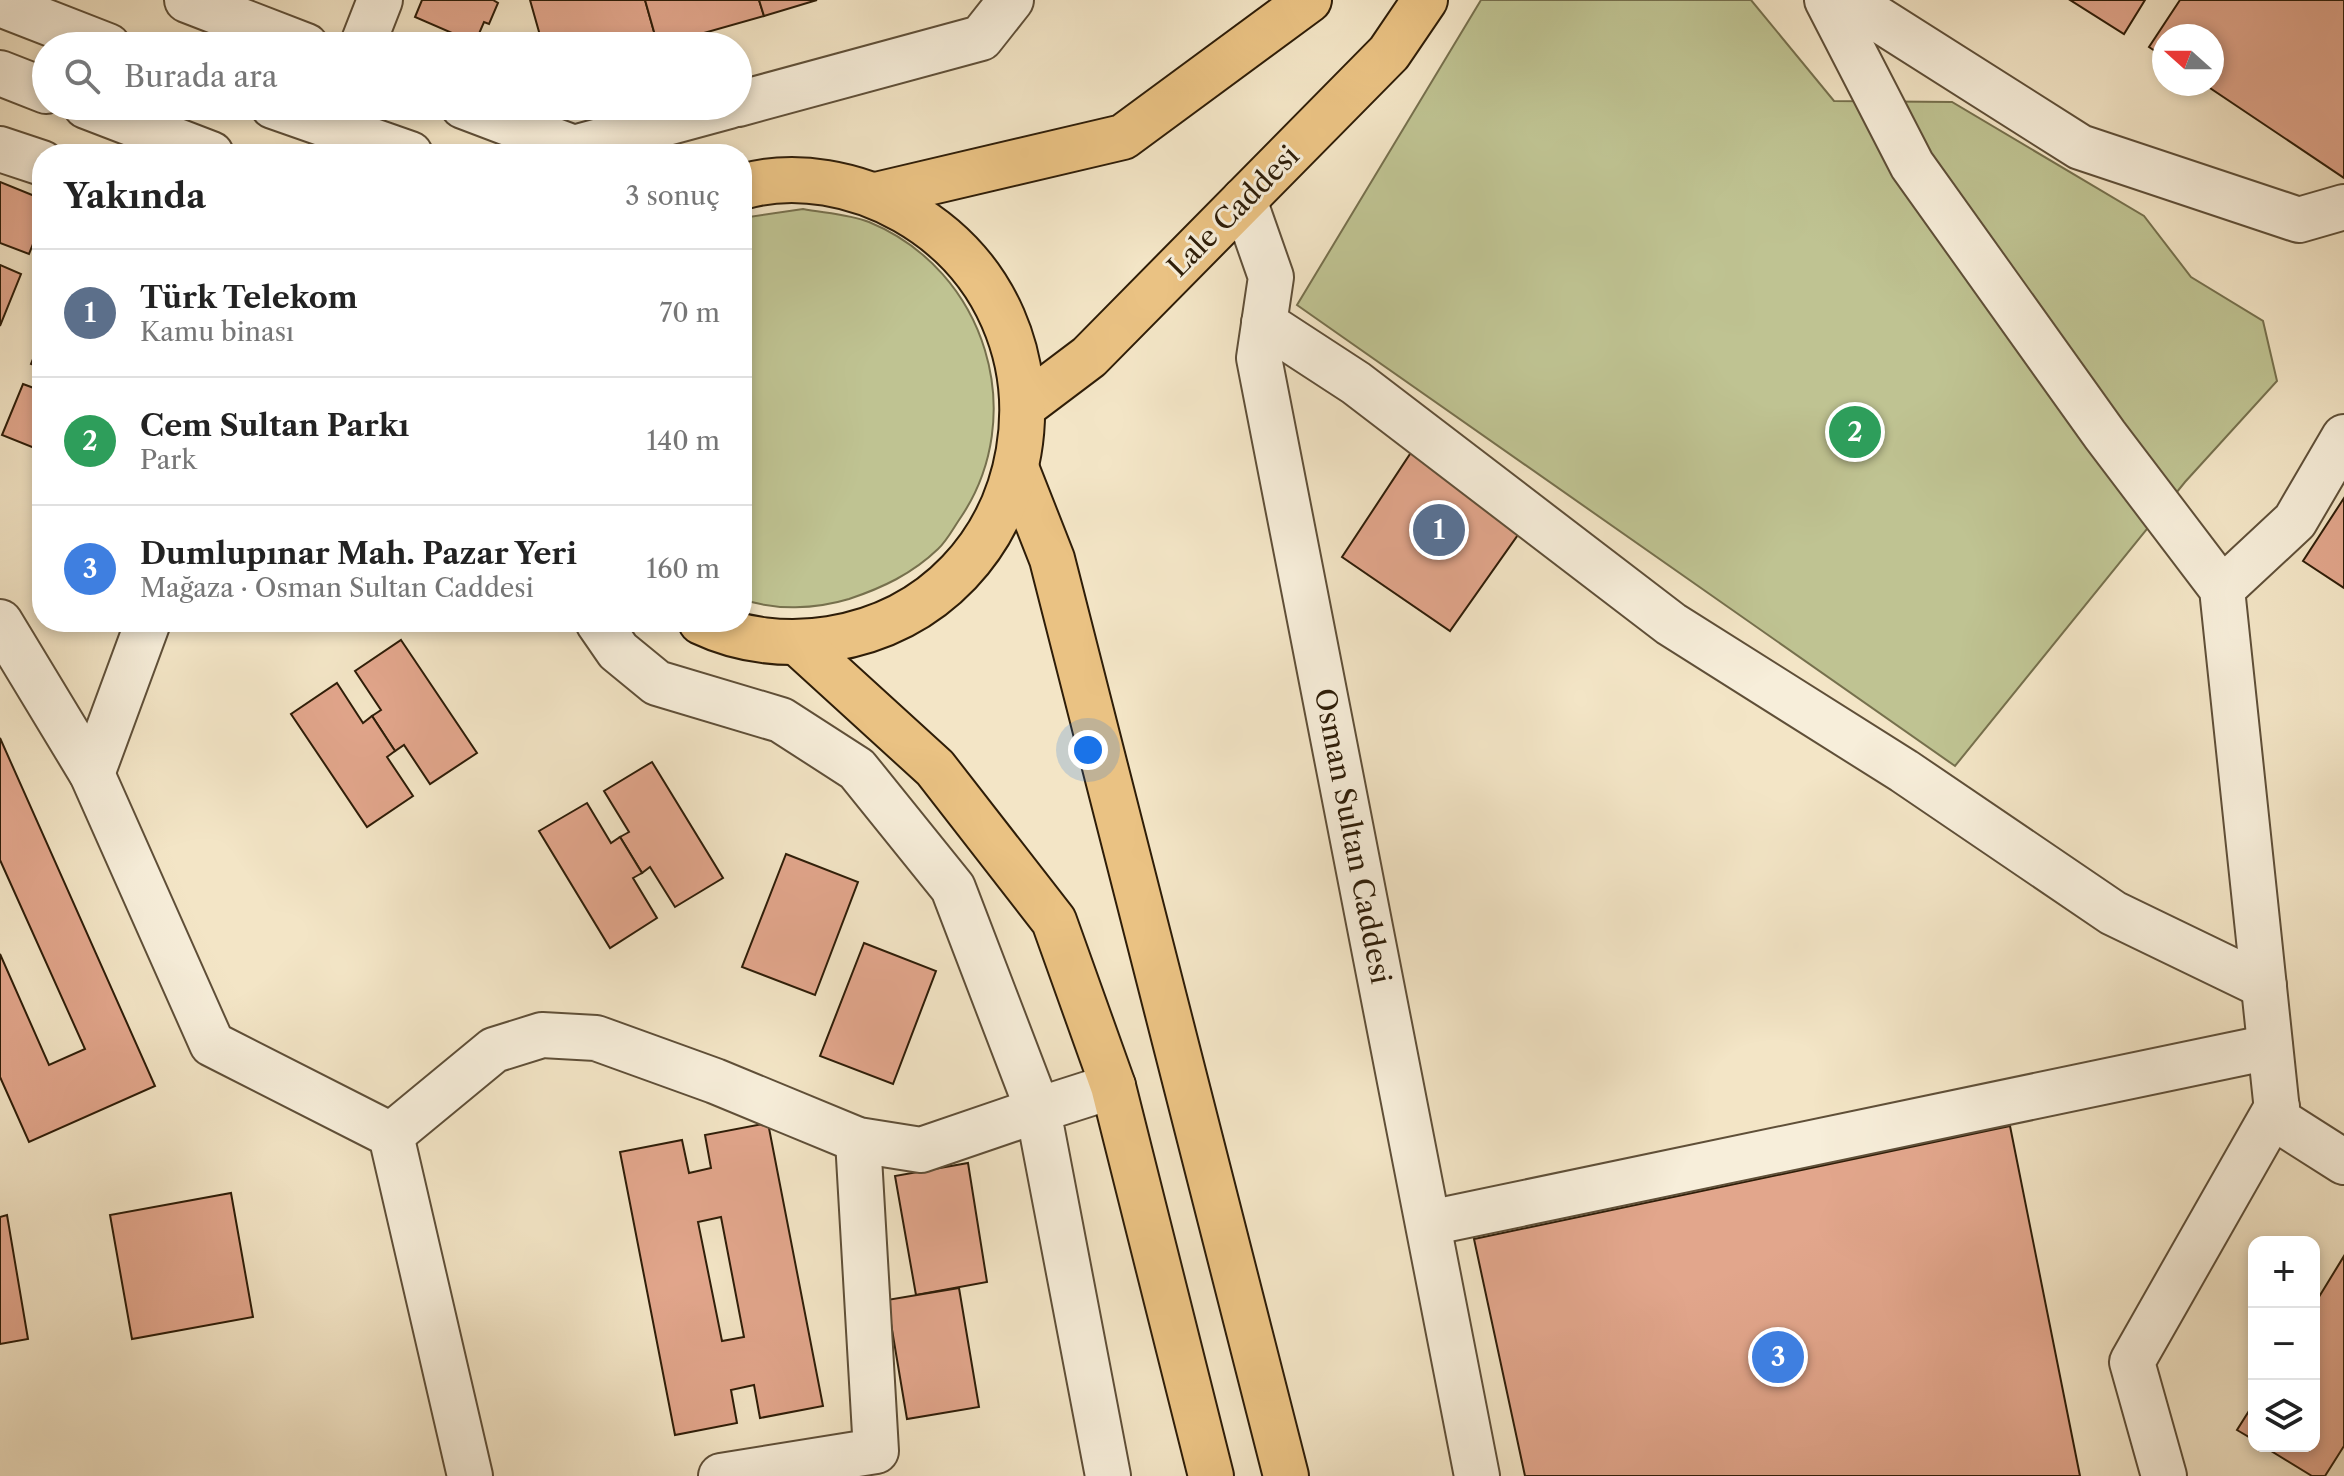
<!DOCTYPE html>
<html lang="tr">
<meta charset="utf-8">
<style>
:root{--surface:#fff;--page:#f6f6f6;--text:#222;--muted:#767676;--line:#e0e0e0;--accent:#b45309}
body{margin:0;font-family:"Libre Caslon Text",serif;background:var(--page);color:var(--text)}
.controls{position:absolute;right:24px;bottom:24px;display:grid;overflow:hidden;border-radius:16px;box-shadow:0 4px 12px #0003}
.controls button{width:72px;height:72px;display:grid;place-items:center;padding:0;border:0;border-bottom:2px solid var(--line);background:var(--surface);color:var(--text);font:40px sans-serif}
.compass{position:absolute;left:2152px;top:24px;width:72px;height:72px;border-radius:50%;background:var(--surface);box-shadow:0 4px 12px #0003;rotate:291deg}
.you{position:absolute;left:1088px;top:750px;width:28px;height:28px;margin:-20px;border:6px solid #fff;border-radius:50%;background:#1a73e8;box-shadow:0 0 0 12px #1a73e833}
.badge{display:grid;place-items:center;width:52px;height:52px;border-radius:50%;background:var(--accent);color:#fff;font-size:26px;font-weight:700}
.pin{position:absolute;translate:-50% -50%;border:4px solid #fff;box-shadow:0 2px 8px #0006}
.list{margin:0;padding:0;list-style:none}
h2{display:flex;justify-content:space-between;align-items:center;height:104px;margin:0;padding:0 32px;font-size:34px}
h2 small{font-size:26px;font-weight:400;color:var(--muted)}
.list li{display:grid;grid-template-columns:52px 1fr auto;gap:24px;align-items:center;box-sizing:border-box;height:128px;padding:0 32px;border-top:2px solid var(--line)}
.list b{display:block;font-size:30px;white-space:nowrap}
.list p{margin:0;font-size:26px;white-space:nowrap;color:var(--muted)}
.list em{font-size:26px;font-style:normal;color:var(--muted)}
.icon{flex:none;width:44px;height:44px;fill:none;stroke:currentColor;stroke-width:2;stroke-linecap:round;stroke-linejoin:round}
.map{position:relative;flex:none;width:2344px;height:1476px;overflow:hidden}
.search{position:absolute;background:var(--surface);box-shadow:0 4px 12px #0003;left:32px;top:32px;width:720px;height:88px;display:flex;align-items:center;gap:20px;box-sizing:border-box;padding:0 28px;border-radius:44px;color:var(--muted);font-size:30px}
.panel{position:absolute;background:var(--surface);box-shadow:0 4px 12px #0003;left:32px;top:144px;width:720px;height:488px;border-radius:32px}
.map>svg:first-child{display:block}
.green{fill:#bfc392;stroke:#76704d;stroke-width:2}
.building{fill:#e2a68c;stroke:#2e1d08;stroke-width:2;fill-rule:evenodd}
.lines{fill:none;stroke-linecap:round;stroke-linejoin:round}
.minor-casing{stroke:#5f4f38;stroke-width:48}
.major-casing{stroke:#2e1d08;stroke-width:48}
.minor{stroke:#f7eeda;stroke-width:44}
.major{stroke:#eac283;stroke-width:44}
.labels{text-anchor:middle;stroke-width:6;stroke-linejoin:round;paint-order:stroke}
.street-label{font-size:28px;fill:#2e1d08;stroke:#f7eeda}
</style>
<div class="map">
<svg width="2344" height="1476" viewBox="0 0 2344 1476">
<rect width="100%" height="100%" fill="#f3e5c6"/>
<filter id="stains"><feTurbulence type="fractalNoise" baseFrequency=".0025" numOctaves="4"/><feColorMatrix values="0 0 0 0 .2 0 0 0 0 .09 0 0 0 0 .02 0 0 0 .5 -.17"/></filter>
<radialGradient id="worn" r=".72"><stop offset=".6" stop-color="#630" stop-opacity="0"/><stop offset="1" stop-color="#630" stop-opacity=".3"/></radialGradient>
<g class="green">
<polygon points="1481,0 1751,0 1834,101 1952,102 2144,216 2191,277 2263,321 2277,381 2185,482 1955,766 1297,305"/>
<path d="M803,209C824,213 849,214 869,222C986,270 1031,416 959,520C953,529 946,542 938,549C912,574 882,588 849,599C816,609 775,611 742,599V218Z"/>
</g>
<g class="building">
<polygon points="422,0 493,0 498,3 489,24 484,22 475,43 415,17"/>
<polygon points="530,0 645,0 658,46 543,46"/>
<polygon points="645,0 759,0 764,16 658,46"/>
<polygon points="759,0 817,0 764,16"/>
<polygon points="2070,0 2145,0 2124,34"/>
<polygon points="2180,0 2344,0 2344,178 2204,84 2212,84 2212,36 2164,36 2164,57 2149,47"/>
<polygon points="0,182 42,199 42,222 29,254 0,243"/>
<polygon points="0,265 21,274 0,326"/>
<polygon points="42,337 42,368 31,364"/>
<polygon points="23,384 42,391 42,451 2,435"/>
<polygon points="1414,448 1527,522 1450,631 1342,557"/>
<polygon points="2344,498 2344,588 2303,561"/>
<polygon points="401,640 477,753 430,784 404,745 395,751 372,716 381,710 355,671"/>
<polygon points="337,683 363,723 372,716 395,751 387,757 413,796 367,827 291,714"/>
<polygon points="0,738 155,1086 29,1142 0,1077 0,954 49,1065 85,1049 0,860"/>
<polygon points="652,762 723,878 675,907 650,867 642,873 620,837 629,832 604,791"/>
<polygon points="587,803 611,843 620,837 642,873 633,878 657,918 610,948 539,831"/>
<polygon points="786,854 858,882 815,995 742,967"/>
<polygon points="864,943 936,971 893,1084 820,1056"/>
<path d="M768,1123L823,1406L760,1418L754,1385L731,1390L737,1423L675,1435L620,1152L682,1140L689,1173L711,1168L705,1135ZM721,1217L744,1337L722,1341L698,1222Z"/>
<polygon points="2010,1126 2080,1476 1525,1476 1474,1239"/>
<polygon points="968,1163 987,1282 916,1295 895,1176"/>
<polygon points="231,1193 253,1317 132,1339 110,1215"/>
<polygon points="7,1215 28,1339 0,1344 0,1217"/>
<polygon points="2344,1256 2344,1446 2325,1476 2312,1476 2263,1446 2314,1446 2314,1305"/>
<polygon points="959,1288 979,1407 907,1419 887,1300"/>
<polygon points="2254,1403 2254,1440 2237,1430"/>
</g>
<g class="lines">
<g class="minor-casing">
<g id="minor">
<polyline points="187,0 306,46"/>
<polyline points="1827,0 1912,165 2105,435 2222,589 2278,1120 2344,1162"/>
<polyline points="1848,0 2080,147 2299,220 2344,207"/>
<polyline points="0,4 108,46"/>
<polyline points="362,46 380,0"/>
<polyline points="0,73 46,91"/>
<polyline points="738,104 981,38 1011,0"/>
<polyline points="86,106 211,154"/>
<polyline points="273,106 410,154"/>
<polyline points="463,106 574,148 729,106"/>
<polyline points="0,149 42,163"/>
<polyline points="1244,200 1271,277 1259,358 1477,1476"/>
<polyline points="1264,323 1356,383 1671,624 1904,771 2113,913 2264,986"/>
<polyline points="2222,589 2295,521 2344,437"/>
<polyline points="0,622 92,774 212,1044 391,1135 470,1476"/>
<polyline points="92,774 148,622"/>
<polyline points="391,1135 494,1050 542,1035 596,1038 715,1081 858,1140 921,1150 1038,1110 953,888 857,769 781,720 657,683 618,651 598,622"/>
<polyline points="1429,1223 2270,1047"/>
<polyline points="721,1476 876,1451 858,1140"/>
<polyline points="1108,1476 1038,1110 1113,1086"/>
<polyline points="2164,1476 2132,1362 2277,1107"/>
</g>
</g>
<g class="major-casing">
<g id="major">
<polyline points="876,195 1123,137 1309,0"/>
<polyline points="1024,406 1089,357 1389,53 1425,0"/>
<polyline points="1017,470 1052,559 1286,1476"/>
<path d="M701,622C741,641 787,646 830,639C1045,604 1093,318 905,211C858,184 796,171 742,187"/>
<polyline points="799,644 935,768 1054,921 1113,1086 1211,1476"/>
</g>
</g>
<use href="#minor" class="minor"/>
<use href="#major" class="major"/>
</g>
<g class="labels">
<g class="street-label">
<text transform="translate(1233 211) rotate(-45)" y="10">Lale Caddesi</text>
<text transform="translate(1353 836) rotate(79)" y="10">Osman Sultan Caddesi</text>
</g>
</g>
<rect width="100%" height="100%" filter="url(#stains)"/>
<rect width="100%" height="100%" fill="url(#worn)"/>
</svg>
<div class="controls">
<button>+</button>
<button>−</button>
<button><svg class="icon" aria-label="layers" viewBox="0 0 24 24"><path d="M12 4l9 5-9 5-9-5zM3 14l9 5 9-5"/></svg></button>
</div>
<svg class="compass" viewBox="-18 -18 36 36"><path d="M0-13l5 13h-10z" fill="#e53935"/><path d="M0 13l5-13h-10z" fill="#767676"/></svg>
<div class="you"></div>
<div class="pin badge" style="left:1439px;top:530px;background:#5c6f8a">1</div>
<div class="pin badge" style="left:1855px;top:432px;background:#2e9e5b">2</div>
<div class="pin badge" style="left:1778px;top:1357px;background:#3f7fe0">3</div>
<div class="search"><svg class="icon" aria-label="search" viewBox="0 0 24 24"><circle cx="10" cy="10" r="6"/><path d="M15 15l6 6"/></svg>Burada ara</div>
<section class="panel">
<h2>Yakında<small>3 sonuç</small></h2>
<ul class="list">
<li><span class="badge" style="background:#5c6f8a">1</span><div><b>Türk Telekom</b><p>Kamu binası</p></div><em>70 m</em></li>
<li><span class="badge" style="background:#2e9e5b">2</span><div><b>Cem Sultan Parkı</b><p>Park</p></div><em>140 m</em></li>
<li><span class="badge" style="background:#3f7fe0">3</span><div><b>Dumlupınar Mah. Pazar Yeri</b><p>Mağaza · Osman Sultan Caddesi</p></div><em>160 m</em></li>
</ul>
</section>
</div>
